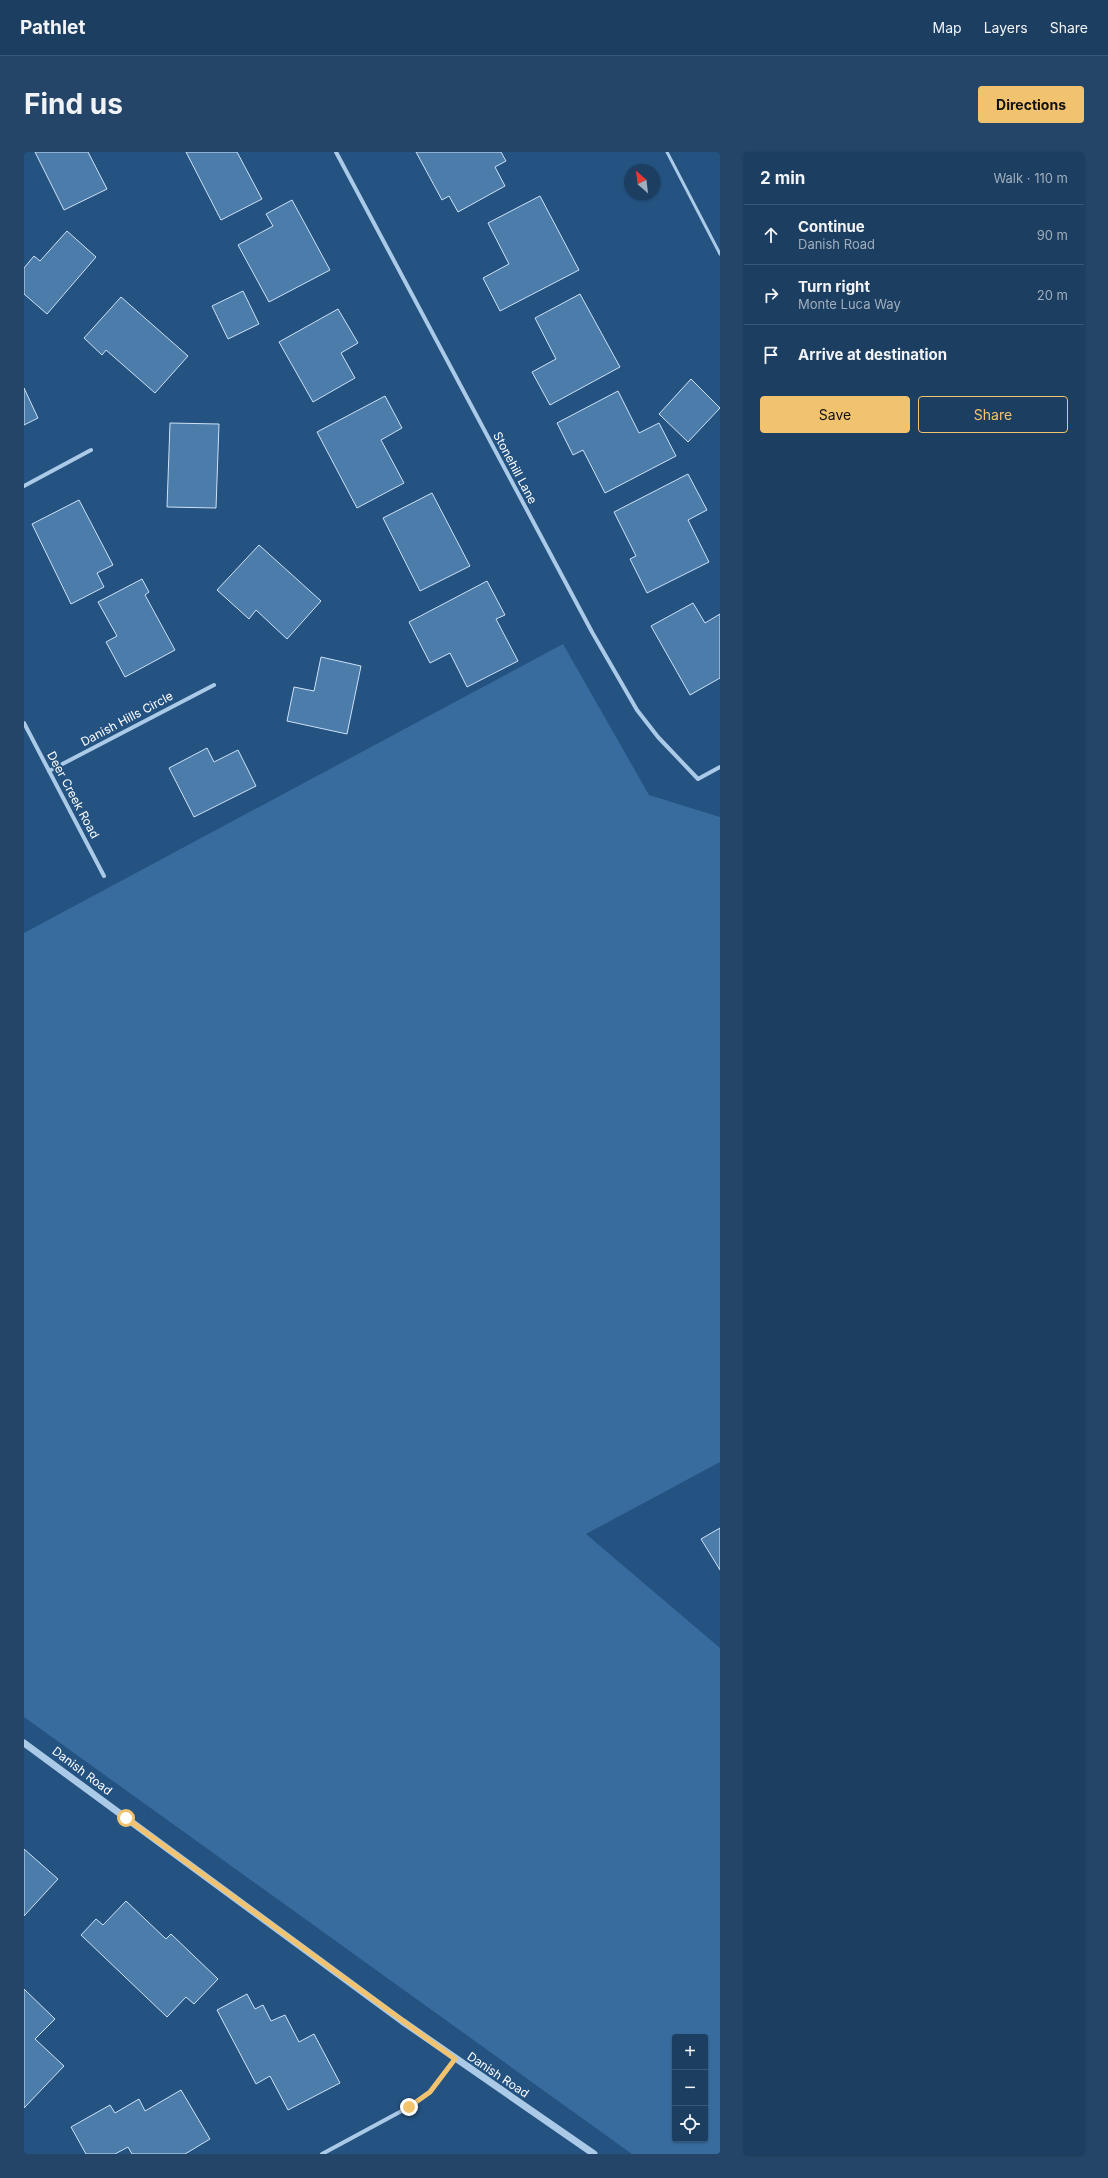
<!DOCTYPE html>
<meta charset="utf-8">
<style>
:root{--surface:#1b3e61;--page:#244567;--text:#f1f3f6;--muted:#a0aebd;--line:#395776;--accent:#f2c36e}
body{margin:0;font-family:Inter,sans-serif;background:var(--page);color:var(--text)}
.controls{position:absolute;right:12px;bottom:12px;display:grid;overflow:hidden;border-radius:4px;box-shadow:0 1px 3px #0004}
.controls button{width:36px;height:36px;display:grid;place-items:center;padding:0;border:0;border-bottom:1px solid var(--line);background:var(--surface);color:var(--text);font:20px sans-serif}
.compass{position:absolute;left:600px;top:12px;width:36px;height:36px;border-radius:50%;background:var(--surface);box-shadow:0 1px 3px #0004;rotate:332deg}
.stop{position:absolute;width:12px;height:12px;margin:-9px;border:3px solid #f2c36e;border-radius:50%;background:#fff}
.stop.end{background:#f2c36e;border-color:#fff;box-shadow:0 1px 4px #0008}
.list{margin:0;padding:0;list-style:none}
h2{display:flex;justify-content:space-between;align-items:center;height:52px;margin:0;padding:0 16px;font-size:17px}
h2 small{font-size:13px;font-weight:400;color:var(--muted)}
.list li{display:grid;grid-template-columns:26px 1fr auto;gap:12px;align-items:center;box-sizing:border-box;height:60px;padding:0 16px;border-top:1px solid var(--line)}
.list b{display:block;font-size:15px;white-space:nowrap}
.list p{margin:0;font-size:13px;white-space:nowrap;color:var(--muted)}
.list em{font-size:13px;font-style:normal;color:var(--muted)}
.actions{display:flex;gap:8px;padding:12px 16px}
.actions a{flex:1;padding:9px 0;border:1px solid var(--accent);border-radius:4px;text-align:center;font-size:14px;color:var(--accent)}
.actions .main{background:var(--accent);color:#111}
.icon{flex:none;width:22px;height:22px;fill:none;stroke:currentColor;stroke-width:2;stroke-linecap:round;stroke-linejoin:round}
.map{position:relative;flex:none;width:696px;height:2002px;overflow:hidden;border-radius:4px}
header{display:flex;align-items:center;gap:24px;box-sizing:border-box;height:56px;padding:0 20px;background:var(--surface);border-bottom:1px solid var(--line)}
header strong{font-size:19px}
nav{display:flex;gap:22px;margin-inline-start:auto;font-size:14px}
.intro{display:flex;align-items:center;justify-content:space-between;box-sizing:border-box;height:96px;padding:0 24px}
h1{margin:0;font-size:28px}
.button{padding:10px 18px;border-radius:4px;background:var(--accent);color:#111;font-size:14px;font-weight:700}
main{display:flex;gap:24px;padding:0 24px}
aside{flex:1;background:var(--surface);border-radius:4px;box-shadow:0 1px 3px #0004}
.map>svg:first-child{display:block}
.green{fill:#386c9f;fill-rule:evenodd}
.building{fill:#4c7caa;stroke:#cee2f6}
.lines{fill:none;stroke-linecap:round;stroke-linejoin:round}
.service{stroke:#abcae7;stroke-width:3}
.minor{stroke:#abcae7;stroke-width:4}
.tertiary{stroke:#abcae7;stroke-width:7}
.route{stroke:#f2c36e;stroke-width:5}
.labels{text-anchor:middle;stroke-width:4;stroke-linejoin:round;paint-order:stroke}
.street-label{font-size:12px;fill:#fff;stroke:#245281}
</style>
<header>
<strong>Pathlet</strong>
<nav><a>Map</a><a>Layers</a><a>Share</a></nav>
</header>
<div class="intro"><h1>Find us</h1><a class="button">Directions</a></div>
<main>
<div class="map">
<svg width="696" height="2002" viewBox="0 0 696 2002">
<rect width="100%" height="100%" fill="#245281"/>
<path class="green" d="M539,492L625,643L696,665V1310L562,1382L696,1496V2002H608L0,1565V781ZM651,1885H681V1987H651Z"/>
<g class="building">
<polygon points="11,0 64,0 83,37 40,58"/>
<polygon points="162,0 213,0 238,47 197,68"/>
<polygon points="392,0 477,0 482,9 471,15 481,34 434,60 425,44 418,48"/>
<polygon points="516,44 555,118 476,159 459,126 485,112 464,71"/>
<polygon points="268,48 306,118 245,150 214,93 249,74 242,62"/>
<polygon points="43,79 72,105 23,162 0,142 0,116 10,104 16,109"/>
<polygon points="219,139 235,172 204,187 188,154"/>
<polygon points="556,142 596,215 526,253 508,220 532,207 511,166"/>
<polygon points="97,145 164,204 131,241 82,198 78,203 60,186"/>
<polygon points="314,157 334,191 317,201 331,226 289,250 255,190"/>
<polygon points="667,227 696,256 664,290 635,262"/>
<polygon points="0,236 14,266 0,273"/>
<polygon points="594,239 615,281 635,271 652,304 581,341 559,298 549,303 533,271"/>
<polygon points="361,244 378,276 357,288 380,331 333,356 293,280"/>
<polygon points="146,271 195,272 192,356 143,355"/>
<polygon points="664,322 683,358 664,368 685,410 623,441 606,407 612,404 590,360"/>
<polygon points="408,341 446,414 396,439 359,366"/>
<polygon points="55,348 89,413 73,421 80,435 47,452 8,372"/>
<polygon points="235,393 297,449 263,487 232,458 225,467 193,438"/>
<polygon points="118,427 125,440 121,443 151,498 101,525 82,490 93,484 74,450"/>
<polygon points="463,429 481,463 472,467 494,509 443,535 426,501 406,511 385,470"/>
<polygon points="669,451 681,471 696,462 696,526 666,543 627,474"/>
<polygon points="297,505 337,514 323,582 263,569 270,535 290,539"/>
<polygon points="183,596 190,610 214,598 232,634 170,665 145,616"/>
<polygon points="696,1376 696,1418 677,1387"/>
<polygon points="0,1697 34,1727 0,1764"/>
<polygon points="102,1749 142,1787 147,1782 194,1827 170,1852 162,1845 143,1865 57,1783 72,1767 79,1773"/>
<polygon points="0,1837 31,1867 11,1887 40,1914 0,1956"/>
<polygon points="223,1842 231,1857 239,1853 247,1869 261,1863 275,1890 290,1882 316,1931 264,1958 246,1924 232,1932 193,1858"/>
<polygon points="157,1938 186,1987 161,2002 108,2002 104,1995 91,2002 62,2002 47,1975 86,1953 91,1961 115,1947 121,1959"/>
</g>
<g class="lines">
<polyline class="service" points="643,0 696,102"/>
<g class="minor">
<polyline points="312,0 568,480 613,558 634,585 674,627 696,615"/>
<polyline points="0,334 67,298"/>
<polyline points="0,571 80,724"/>
<polyline points="25,619 190,533"/>
<polyline points="298,2002 385,1955 406,1940 431,1907"/>
</g>
<polyline class="tertiary" points="0,1591 378,1869 570,2002"/>
</g>
<g class="lines">
<polyline class="route" points="102,1666 431,1907 406,1940 385,1955"/>
</g>
<g class="labels">
<g class="street-label">
<text transform="translate(491 316) rotate(62)" y="4">Stonehill Lane</text>
<text transform="translate(103 567) rotate(-28)" y="4">Danish Hills Circle</text>
<text transform="translate(49 643) rotate(62)" y="4">Deer Creek Road</text>
<text transform="translate(58 1619) rotate(37)" y="4">Danish Road</text>
<text transform="translate(474 1923) rotate(34)" y="4">Danish Road</text>
</g>
</g>
</svg>
<div class="controls">
<button>+</button>
<button>−</button>
<button><svg class="icon" aria-label="locate" viewBox="0 0 24 24"><circle cx="12" cy="12" r="6"/><path d="M12 2v4M12 18v4M2 12h4M18 12h4"/></svg></button>
</div>
<svg class="compass" viewBox="-18 -18 36 36"><path d="M0-13l5 13h-10z" fill="#e53935"/><path d="M0 13l5-13h-10z" fill="#a0aebd"/></svg>
<div class="stop" style="left:102px;top:1666px"></div>
<div class="stop end" style="left:385px;top:1955px"></div>
</div>
<aside>
<h2>2 min<small>Walk · 110 m</small></h2>
<ul class="list">
<li><svg class="icon" aria-label="ahead" viewBox="0 0 24 24"><path d="M12 20V5M6 11l6-6 6 6"/></svg><div><b>Continue</b><p>Danish Road</p></div><em>90 m</em></li>
<li><svg class="icon" aria-label="right" viewBox="0 0 24 24"><path d="M7 20v-9h11M14 6l5 5-5 5"/></svg><div><b>Turn right</b><p>Monte Luca Way</p></div><em>20 m</em></li>
<li><svg class="icon" aria-label="arrive" viewBox="0 0 24 24"><path d="M6 21V4h12l-3 4 3 4H6"/></svg><div><b>Arrive at destination</b></div></li>
</ul>
<div class="actions"><a class="main">Save</a><a>Share</a></div>
</aside>
</main>
